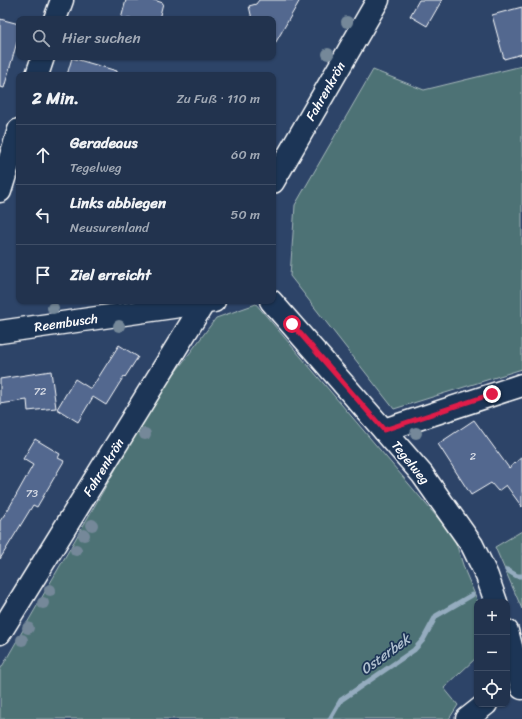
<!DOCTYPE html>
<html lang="de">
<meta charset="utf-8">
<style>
:root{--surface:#22334e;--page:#2a3b55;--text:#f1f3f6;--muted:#a2aab6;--line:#3f4e66}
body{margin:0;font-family:Sriracha,sans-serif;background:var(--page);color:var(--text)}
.controls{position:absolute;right:12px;bottom:12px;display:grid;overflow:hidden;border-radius:8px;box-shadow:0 1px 3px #0004}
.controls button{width:36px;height:36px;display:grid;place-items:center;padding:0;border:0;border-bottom:1px solid var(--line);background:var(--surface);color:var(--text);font:20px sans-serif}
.stop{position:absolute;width:12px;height:12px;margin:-9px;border:3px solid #e11d48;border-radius:50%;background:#fff}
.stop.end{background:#e11d48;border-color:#fff;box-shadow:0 1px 4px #0008}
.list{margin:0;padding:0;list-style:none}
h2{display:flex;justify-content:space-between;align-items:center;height:52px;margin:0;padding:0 16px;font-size:17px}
h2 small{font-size:13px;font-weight:400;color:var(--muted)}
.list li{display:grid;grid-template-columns:26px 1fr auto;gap:12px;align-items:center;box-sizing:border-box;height:60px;padding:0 16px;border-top:1px solid var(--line)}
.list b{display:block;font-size:15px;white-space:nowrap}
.list p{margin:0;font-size:13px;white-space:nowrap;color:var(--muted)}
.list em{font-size:13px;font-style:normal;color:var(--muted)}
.icon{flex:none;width:22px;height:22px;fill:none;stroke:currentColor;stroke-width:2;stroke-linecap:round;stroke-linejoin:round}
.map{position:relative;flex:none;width:522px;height:719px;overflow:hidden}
.search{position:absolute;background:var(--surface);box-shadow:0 1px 3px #0004;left:16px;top:16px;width:260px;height:44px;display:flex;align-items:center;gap:10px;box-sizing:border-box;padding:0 14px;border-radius:8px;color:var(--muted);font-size:15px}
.panel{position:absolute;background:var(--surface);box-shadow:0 1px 3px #0004;left:16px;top:72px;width:260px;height:232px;border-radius:8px}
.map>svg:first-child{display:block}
.green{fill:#4d7275;stroke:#a6b8ba}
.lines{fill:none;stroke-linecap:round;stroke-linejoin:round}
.stream{stroke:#95acbf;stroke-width:5}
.building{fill:#52688f;stroke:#fff}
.minor-casing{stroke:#fff;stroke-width:25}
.minor{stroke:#1d3557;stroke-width:22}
.tree{fill:#748899}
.route{stroke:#e11d48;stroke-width:5}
.labels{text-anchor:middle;stroke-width:3.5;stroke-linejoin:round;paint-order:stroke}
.number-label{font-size:11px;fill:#d4d9e3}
.street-label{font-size:13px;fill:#fff;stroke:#1d3557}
.water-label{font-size:14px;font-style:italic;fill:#b0c0cf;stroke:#1d3557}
</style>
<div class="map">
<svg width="522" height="719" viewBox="0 0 522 719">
<rect width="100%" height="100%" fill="#2d4468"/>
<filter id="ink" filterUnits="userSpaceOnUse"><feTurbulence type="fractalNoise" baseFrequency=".025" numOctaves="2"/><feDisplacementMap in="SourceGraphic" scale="8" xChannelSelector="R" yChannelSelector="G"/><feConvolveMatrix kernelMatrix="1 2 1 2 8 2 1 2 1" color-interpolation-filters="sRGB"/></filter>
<g filter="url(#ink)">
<g class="green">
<polygon points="522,66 522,369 394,409 290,276 295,205 373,70 424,90"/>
<polygon points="256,304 454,537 465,571 478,602 477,659 476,658 444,688 458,705 449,719 0,719 0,670 159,394 216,318"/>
<polygon points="522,531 522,609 495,547"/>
</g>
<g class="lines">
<g class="stream">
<polyline points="507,570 517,576 522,576"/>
<polyline points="330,719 341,700 414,650 423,640 436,616 472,595"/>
</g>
</g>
<g class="building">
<polygon points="126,0 154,0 163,3 159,19 121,19"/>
<polygon points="259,0 300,0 273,47 273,19 252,19 249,6 256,4"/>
<polygon points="419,0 442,0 427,26 410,16"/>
<polygon points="522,7 522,54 504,59 492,15"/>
<polygon points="0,19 19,24 19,35 4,88 0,87"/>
<polygon points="72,58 117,71 117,75 67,75"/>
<polygon points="119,345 138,357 125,377 124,376 106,405 93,397 78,422 57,409 75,379 91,389"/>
<polygon points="51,371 56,408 28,411 27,400 0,404 0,379"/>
<polygon points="474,420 509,468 522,457 522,507 506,485 498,491 491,483 471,495 438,444"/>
<polygon points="35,439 60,454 58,458 64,461 37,507 33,505 0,559 0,521 9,508 33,465 23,459"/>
</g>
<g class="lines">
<g class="minor-casing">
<g id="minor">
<polyline points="55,19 62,0"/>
<polyline points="37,75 43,57"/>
<polyline points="273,182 378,0"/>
<polyline points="0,191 19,130"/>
<polyline points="271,301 422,474 472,545 487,576 496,602"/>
<polyline points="0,332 214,301"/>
<polyline points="384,430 522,385"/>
<polyline points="507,631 522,688"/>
<polyline points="0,633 205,301"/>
<polyline points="467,719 486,704"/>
</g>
</g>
<use href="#minor" class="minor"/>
</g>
<g class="tree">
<circle cx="347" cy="22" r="6"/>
<circle cx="328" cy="54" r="6"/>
<circle cx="53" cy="308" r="6"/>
<circle cx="119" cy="326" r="6"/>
<circle cx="416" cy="433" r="6"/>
<circle cx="145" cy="434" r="6"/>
<circle cx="92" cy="525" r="6"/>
<circle cx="84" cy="535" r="6"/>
<circle cx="76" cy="550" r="6"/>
<circle cx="50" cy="590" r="6"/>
<circle cx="43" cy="603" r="6"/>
<circle cx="28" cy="628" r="6"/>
<circle cx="22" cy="640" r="6"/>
</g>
</g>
<g class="lines" filter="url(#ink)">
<polyline class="route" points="292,324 384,430 492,394"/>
</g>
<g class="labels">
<g class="number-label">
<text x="40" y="395">72</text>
<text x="473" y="460">2</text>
<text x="32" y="497">73</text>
</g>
<g class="street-label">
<text transform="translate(325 91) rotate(-60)" y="5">Fahrenkrön</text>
<text transform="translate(66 322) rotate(-8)" y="5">Reembusch</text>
<text transform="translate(411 462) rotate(51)" y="5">Tegelweg</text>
<text transform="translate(103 467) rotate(-58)" y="5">Fahrenkrön</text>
</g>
<g class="water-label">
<text transform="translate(385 654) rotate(-36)" y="5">Osterbek</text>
</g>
</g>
</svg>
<div class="controls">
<button>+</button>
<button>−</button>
<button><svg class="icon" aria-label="locate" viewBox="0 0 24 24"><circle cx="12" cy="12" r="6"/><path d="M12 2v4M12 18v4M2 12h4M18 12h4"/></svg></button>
</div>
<div class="stop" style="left:292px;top:324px"></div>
<div class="stop end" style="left:492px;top:394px"></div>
<div class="search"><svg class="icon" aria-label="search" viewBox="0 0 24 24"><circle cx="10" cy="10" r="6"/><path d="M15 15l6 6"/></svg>Hier suchen</div>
<section class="panel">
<h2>2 Min.<small>Zu Fuß · 110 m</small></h2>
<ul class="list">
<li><svg class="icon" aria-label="ahead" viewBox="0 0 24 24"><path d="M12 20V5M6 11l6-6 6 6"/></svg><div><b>Geradeaus</b><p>Tegelweg</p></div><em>60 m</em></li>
<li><svg class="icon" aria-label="left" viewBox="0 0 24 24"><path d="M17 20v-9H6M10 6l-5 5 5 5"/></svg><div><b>Links abbiegen</b><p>Neusurenland</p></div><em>50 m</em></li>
<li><svg class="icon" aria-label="arrive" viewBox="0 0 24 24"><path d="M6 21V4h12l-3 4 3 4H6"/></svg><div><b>Ziel erreicht</b></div></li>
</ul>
</section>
</div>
